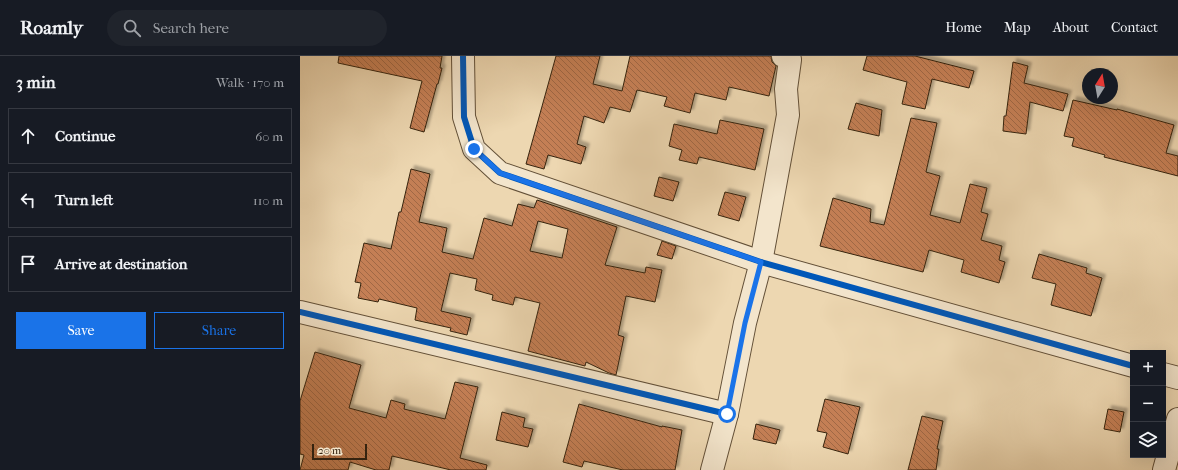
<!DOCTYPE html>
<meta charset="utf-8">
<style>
:root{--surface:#171b24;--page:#20242c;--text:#f1f3f6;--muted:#9ea1a6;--line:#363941;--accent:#1a73e8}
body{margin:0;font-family:"IM FELL French Canon",serif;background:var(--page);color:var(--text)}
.controls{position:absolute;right:12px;bottom:12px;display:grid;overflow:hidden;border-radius:0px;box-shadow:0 4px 16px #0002}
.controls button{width:36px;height:36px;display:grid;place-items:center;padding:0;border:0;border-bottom:1px solid var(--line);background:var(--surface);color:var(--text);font:20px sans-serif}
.compass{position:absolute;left:782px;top:12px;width:36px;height:36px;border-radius:50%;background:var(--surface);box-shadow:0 4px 16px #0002;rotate:11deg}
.scale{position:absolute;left:12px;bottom:10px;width:55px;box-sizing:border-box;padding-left:4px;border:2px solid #35230f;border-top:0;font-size:11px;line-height:14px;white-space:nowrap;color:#35230f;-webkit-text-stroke:3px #f3e5cc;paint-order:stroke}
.stop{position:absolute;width:12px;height:12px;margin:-9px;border:3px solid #1a73e8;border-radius:50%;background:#fff}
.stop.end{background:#1a73e8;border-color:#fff;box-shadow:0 1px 4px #0008}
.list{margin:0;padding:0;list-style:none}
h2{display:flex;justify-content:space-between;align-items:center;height:52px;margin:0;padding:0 16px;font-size:17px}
h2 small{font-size:13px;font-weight:400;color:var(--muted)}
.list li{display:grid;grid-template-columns:26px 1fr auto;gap:12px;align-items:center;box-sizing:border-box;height:56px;margin:0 8px 8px;padding:0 8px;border:1px solid var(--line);border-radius:0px}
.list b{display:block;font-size:15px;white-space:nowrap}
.list em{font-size:13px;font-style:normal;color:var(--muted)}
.actions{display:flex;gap:8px;padding:12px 16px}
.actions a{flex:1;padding:9px 0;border:1px solid var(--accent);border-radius:0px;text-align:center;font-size:14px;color:var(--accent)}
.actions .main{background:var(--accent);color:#fff}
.icon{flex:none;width:22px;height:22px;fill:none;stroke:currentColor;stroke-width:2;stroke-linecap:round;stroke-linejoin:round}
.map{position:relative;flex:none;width:878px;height:414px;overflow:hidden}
header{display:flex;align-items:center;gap:24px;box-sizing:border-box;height:56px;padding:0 20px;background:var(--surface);border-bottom:1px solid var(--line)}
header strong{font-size:19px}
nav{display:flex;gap:22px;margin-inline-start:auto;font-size:14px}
.search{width:280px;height:36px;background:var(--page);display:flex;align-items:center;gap:10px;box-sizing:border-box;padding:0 14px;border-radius:22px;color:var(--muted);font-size:15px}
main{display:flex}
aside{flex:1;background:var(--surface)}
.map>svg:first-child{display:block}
.building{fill:url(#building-back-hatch);stroke:#35230f;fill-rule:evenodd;filter:url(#shadow)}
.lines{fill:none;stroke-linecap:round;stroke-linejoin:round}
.minor-casing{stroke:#635038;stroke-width:24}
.minor{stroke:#f3e5cc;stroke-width:22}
.cycleway-casing{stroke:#f3e5cc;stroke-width:8}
.cycleway{stroke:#0057b8;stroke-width:6}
.route{stroke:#1a73e8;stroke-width:5}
</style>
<header>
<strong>Roamly</strong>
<div class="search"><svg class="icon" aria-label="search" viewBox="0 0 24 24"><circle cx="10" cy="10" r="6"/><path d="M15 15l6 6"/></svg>Search here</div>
<nav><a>Home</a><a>Map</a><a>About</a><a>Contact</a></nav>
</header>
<main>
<aside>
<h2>3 min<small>Walk · 170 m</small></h2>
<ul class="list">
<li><svg class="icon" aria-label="ahead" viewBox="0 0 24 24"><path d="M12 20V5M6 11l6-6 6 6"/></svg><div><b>Continue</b></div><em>60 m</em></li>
<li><svg class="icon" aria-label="left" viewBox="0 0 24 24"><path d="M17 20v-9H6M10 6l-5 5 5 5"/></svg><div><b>Turn left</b></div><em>110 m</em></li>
<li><svg class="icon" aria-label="arrive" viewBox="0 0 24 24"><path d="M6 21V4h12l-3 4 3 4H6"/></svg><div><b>Arrive at destination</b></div></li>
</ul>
<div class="actions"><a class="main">Save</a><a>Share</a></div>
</aside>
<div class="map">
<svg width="878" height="414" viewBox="0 0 878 414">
<defs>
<pattern id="building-back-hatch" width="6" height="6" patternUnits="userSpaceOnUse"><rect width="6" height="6" fill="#c47f55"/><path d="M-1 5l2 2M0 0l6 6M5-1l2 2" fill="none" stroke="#a06845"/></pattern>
<filter id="shadow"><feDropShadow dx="3.5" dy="-3.5" stdDeviation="1" flood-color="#0004"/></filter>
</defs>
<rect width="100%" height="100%" fill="#edd7b1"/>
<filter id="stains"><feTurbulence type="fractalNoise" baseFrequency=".005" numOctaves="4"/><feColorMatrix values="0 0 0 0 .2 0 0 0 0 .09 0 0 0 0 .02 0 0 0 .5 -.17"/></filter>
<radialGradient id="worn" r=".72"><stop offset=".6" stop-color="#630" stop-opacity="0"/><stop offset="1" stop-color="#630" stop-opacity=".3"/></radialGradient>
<g class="building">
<polygon points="39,0 142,0 140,12 142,12 138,28 137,28 124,76 110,72 122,25 38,7"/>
<polygon points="256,0 300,0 293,28 322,35 330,0 471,0 472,6 476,10 469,40 429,31 426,44 395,37 390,57 364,50 367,41 337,34 330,56 310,51 304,67 284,60 277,88 286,91 281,108 248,99 244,113 226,108"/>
<polygon points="567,0 615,0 674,15 669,32 632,23 625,53 602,48 607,26 563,14"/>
<polygon points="713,6 728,10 724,27 768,38 763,55 730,46 726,78 703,75 704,60 706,60"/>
<polygon points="773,44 817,54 817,53 874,69 866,97 878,100 878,120 804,101 805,99 772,90 774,82 764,80"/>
<polygon points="556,47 582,54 579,80 548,73"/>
<polygon points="611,62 637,67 626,116 640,120 630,159 660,167 670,128 687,132 681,156 688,158 681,184 702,190 699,204 705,206 699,227 661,216 664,204 629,194 623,216 520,190 533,142 571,153 570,166 584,169"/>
<polygon points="420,64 464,73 455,114 399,101 397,108 379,104 382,94 369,90 374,68 417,78"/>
<path d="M111,113L130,118L119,166L147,172L142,196L173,203L184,162L212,170L218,148L234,152L237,144L317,171L305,209L345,217L346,211L362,214L355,246L326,240L318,279L324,281L316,319L309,317L286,306L285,310L228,295L240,247L215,241L213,249L192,244L193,239L175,234L177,223L150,217L141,255L171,262L167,279L150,275L151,272L115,264L117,252L79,243L78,246L58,242L61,227L55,226L64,187L91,193L99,156H101ZM238,165L268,173L262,202L230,195Z"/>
<polygon points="359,121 379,126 373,145 354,140"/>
<polygon points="425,136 446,141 439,165 418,159"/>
<polygon points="362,185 376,190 372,203 357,199"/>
<polygon points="739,198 787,212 786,217 802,222 791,260 751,249 756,228 732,222"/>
<polygon points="15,296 61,309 49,352 86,362 91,344 105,348 104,353 145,363 155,326 178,331 160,402 187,409 186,414 151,414 92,400 89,414 76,414 50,406 48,414 0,414 4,399 0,398 0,345"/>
<polygon points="525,343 560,351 548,398 523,391 527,377 517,375"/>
<polygon points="279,348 362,371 362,370 382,374 375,414 323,414 284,405 282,411 263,406"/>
<polygon points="808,353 824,356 820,376 804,373"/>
<polygon points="202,356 225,362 223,371 233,373 228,391 196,384"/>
<polygon points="622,360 643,365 637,393 639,393 636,414 608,414"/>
<polygon points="456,368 480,374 476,388 453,383"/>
</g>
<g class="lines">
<g class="minor-casing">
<g id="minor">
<polyline points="163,0 164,61 174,93 200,117 461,206 833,310"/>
<polyline points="0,256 427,358"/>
<polyline points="863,318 878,322"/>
<polyline points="412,414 427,358 445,267 461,206 488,59 486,33 490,4 483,0"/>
<polyline points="864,414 878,363"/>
</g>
</g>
<use href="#minor" class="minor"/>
<g class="cycleway-casing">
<g id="cycleway">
<polyline points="163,0 164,61 174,93 200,117 461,206 833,310"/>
<polyline points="0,256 427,358"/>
</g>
</g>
<use href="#cycleway" class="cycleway"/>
</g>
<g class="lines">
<polyline class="route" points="174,93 200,117 461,206 445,267 427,358"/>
</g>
<rect width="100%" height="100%" filter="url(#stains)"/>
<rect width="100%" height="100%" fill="url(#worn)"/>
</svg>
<div class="controls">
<button>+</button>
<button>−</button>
<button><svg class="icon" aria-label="layers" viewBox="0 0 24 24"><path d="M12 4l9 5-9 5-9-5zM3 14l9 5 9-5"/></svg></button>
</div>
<svg class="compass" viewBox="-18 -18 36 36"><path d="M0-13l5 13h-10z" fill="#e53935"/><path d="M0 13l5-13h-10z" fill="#9ea1a6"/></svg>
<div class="scale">20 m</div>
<div class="stop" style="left:427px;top:358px"></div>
<div class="stop end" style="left:174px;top:93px"></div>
</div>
</main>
